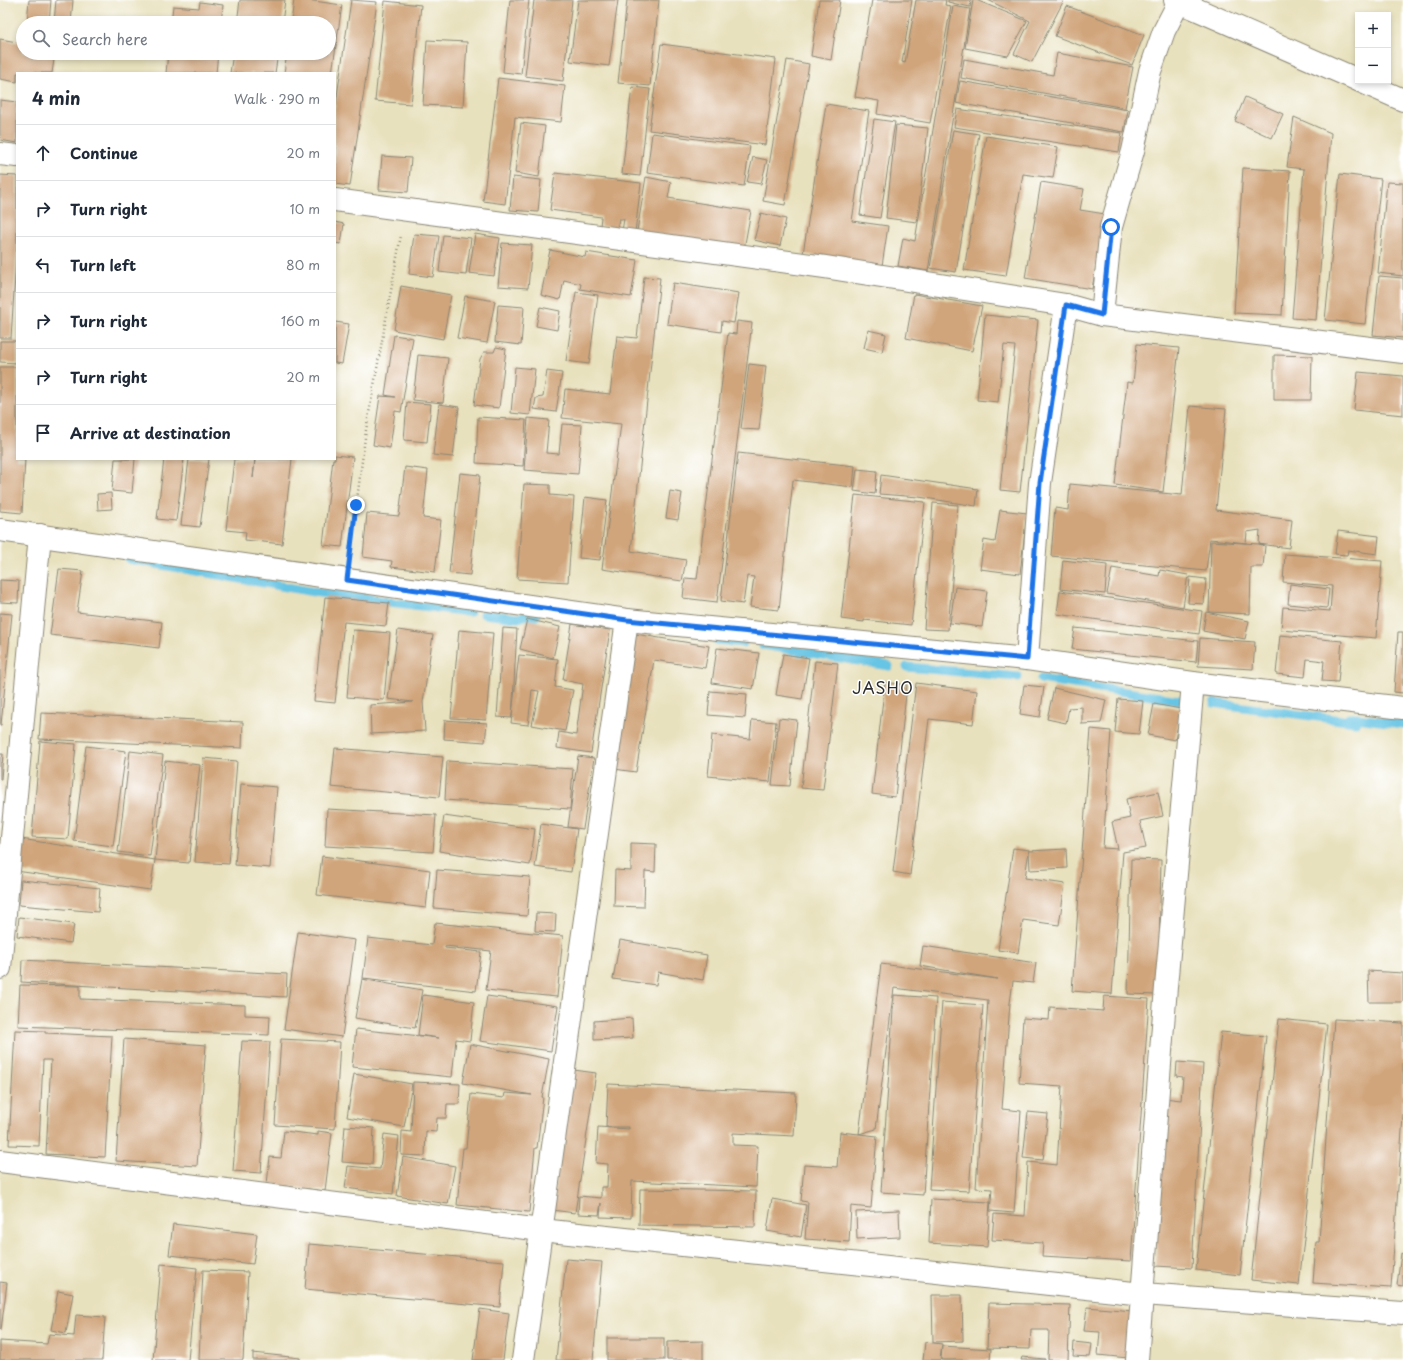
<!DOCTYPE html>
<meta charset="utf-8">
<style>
:root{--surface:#fff;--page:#f6f6f7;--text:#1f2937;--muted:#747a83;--line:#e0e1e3}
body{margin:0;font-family:"Playpen Sans",sans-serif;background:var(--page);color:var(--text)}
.controls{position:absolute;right:12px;top:12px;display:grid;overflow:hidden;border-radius:0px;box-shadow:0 2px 6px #0003}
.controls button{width:36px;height:36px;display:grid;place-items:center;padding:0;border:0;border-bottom:1px solid var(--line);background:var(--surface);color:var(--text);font:20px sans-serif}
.stop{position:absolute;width:12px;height:12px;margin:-9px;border:3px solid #1a73e8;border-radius:50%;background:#fff}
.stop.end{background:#1a73e8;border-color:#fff;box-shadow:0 1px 4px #0008}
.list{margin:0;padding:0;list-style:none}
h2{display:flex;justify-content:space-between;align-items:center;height:52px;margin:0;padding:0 16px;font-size:17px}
h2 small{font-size:13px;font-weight:400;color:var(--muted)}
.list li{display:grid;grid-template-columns:26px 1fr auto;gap:12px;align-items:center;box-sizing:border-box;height:56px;padding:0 16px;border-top:1px solid var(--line)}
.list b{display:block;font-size:15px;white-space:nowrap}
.list em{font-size:13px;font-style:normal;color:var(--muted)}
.icon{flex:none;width:22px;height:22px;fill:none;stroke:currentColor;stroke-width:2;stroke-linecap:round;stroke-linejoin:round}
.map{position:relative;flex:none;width:1403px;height:1360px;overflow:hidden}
.search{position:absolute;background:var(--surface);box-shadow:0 2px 6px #0003;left:16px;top:16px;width:320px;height:44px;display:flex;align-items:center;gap:10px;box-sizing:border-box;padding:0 14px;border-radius:22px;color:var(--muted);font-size:15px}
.panel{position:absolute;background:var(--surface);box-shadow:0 2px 6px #0003;left:16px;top:72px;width:320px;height:388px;border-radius:0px}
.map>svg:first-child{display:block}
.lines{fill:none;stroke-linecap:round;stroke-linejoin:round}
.stream{stroke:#66c4e4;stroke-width:9}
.building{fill:#d0a57c}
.street-casing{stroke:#8a8674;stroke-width:24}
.path{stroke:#8a8674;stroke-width:2.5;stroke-dasharray:1 3;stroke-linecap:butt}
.street{stroke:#fff;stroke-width:22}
.route{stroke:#1a73e8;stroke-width:5}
.labels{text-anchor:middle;stroke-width:3;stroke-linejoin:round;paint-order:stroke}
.quarter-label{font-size:16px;letter-spacing:1px;fill:#2b2b2b;stroke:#fff}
</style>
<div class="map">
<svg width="1403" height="1360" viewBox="0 0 1403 1360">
<rect width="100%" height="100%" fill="#fff"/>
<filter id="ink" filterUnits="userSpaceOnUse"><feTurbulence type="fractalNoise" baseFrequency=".025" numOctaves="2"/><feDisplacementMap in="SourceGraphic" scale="8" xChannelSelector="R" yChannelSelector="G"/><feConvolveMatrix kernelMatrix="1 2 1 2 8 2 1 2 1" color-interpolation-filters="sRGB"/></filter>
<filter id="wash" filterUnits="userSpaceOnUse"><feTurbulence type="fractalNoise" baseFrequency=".012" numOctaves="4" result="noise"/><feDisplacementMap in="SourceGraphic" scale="16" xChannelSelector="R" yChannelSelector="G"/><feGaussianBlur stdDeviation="0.9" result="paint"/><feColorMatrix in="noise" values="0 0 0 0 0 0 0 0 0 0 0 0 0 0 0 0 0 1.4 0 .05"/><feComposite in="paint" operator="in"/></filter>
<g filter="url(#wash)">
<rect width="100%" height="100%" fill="#e8e1bd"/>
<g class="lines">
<g class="stream">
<polyline points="129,559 320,593 354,596 384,601"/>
<polyline points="390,602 470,612"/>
<polyline points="484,614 518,618 528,615 536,616"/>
<polyline points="717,640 743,643"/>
<polyline points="763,645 889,666"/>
<polyline points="907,667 1018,677"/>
<polyline points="1041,679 1186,701"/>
<polyline points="1214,703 1356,722"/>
<polyline points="1349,717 1403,724"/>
</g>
</g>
<g id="blocks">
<g class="building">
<polygon points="29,0 51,0 49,23 27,23"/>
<polygon points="56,0 73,0 71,23 54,23"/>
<polygon points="240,0 285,0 282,23 237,23"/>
<polygon points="294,0 307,0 342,5 332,73 284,73 287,53 329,53 329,23 291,23"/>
<polygon points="351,0 377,2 350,186 335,184 335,110"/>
<polygon points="510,0 529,0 521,74 503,72"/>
<polygon points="534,0 572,0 563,81 525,76"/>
<polygon points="578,0 618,0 609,66 570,61"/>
<polygon points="627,0 659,0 650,86 618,83"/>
<polygon points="819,0 840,0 831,60 811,56"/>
<polygon points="872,0 912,0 902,62 905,63 916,0 946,0 945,5 951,6 930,123 877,114 879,101 855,97"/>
<polygon points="948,0 971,0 970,7 948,2"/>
<polygon points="973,0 976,0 1027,21 1008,56 965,48"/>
<polygon points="988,0 1064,0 1032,62 1014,54 1030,21"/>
<polygon points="385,1 421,5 411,104 375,101"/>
<polygon points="200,2 223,5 221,23 171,23 173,6 199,8"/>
<polygon points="953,6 970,9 928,271 898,266 903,238 915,241"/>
<polygon points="1067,6 1144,35 1132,65 1055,36"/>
<polygon points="0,39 23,43 23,53 55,53 52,73 17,73 17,82 0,79"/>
<polygon points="427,40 467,42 463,107 423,105"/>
<polygon points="661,44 776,59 765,145 649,130"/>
<polygon points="168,53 218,53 216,73 166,73"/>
<polygon points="233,53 278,53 275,73 230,73"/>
<polygon points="1057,53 1133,67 1125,108 961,78 964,59 1053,75"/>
<polygon points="787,60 809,64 785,205 763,201"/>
<polygon points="498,78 565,86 561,122 515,117 505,204 483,201"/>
<polygon points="960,81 1128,110 1124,132 956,103"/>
<polygon points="632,87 650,89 640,176 622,174"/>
<polygon points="1245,97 1283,114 1272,138 1235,121"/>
<polygon points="0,100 17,102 17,143 0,140"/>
<polygon points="826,104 869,111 852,221 888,226 882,266 803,254"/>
<polygon points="957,109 1122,133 1119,152 954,127"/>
<polygon points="1294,117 1331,133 1316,320 1292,318 1304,169 1287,167"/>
<polygon points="874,119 895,122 880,218 860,215"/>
<polygon points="521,123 545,126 539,177 515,173"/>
<polygon points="896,125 928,128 917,222 886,218"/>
<polygon points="953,130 979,134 956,272 930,268"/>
<polygon points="652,133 750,146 744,186 647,173"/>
<polygon points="986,136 1058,147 1053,178 1023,174 1006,276 964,270"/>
<polygon points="382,156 411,158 408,192 379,190"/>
<polygon points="753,157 767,160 761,184 747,182"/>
<polygon points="1243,168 1290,171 1282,315 1234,313"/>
<polygon points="555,173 641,183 635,232 622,231 624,219 619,219 617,228 600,226 601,217 550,210"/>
<polygon points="1340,174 1381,179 1365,324 1325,320"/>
<polygon points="0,175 17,176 17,245 11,338 0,338"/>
<polygon points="513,177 541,180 538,212 510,210"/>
<polygon points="646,177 671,182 668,198 751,211 744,249 637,231"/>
<polygon points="1041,182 1084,189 1080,210 1105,214 1092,289 1025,278"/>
<polygon points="1387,182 1403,183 1403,276 1378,273"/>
<polygon points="761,213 786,219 780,246 754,240"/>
<polygon points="335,222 344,224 341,244 335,243"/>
<polygon points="414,234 439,236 433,277 409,274"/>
<polygon points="475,234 500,238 494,276 469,273"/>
<polygon points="443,235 471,238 466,275 439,272"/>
<polygon points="502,243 532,245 528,288 498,286"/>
<polygon points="550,250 585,257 586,252 637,260 631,297 580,289 581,284 564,280 560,300 541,295"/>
<polygon points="1379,276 1403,278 1403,338 1373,335"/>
<polygon points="644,277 660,278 631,551 686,560 682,581 602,569 621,424 562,418 565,389 610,394 617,336 637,338"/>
<polygon points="673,283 739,293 734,323 722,321 721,332 667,324"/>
<polygon points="401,286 451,295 443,339 394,330"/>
<polygon points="576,292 598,295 589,364 566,361"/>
<polygon points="914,294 982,306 972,351 906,338"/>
<polygon points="465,296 495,301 487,343 457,338"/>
<polygon points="498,305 524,307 521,345 495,342"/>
<polygon points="540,307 560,311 557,330 536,326"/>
<polygon points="985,315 1038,320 1020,492 1000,490 1015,346 1004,345 998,402 977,400"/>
<polygon points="737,321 752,323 717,602 683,598 685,578 697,579 728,333 736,334"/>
<polygon points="335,322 349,324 342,364 335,363"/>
<polygon points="868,330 886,334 882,352 864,348"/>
<polygon points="394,335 413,338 401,412 395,411 390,448 373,445 380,396 395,397 385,395"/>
<polygon points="0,341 17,341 17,363 0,362"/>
<polygon points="1137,344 1179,348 1163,492 1115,485 1127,382 1133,383"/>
<polygon points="496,347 506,349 499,408 474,405 480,359 484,352 494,352"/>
<polygon points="418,355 448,358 443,403 413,400"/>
<polygon points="1274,355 1312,356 1311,400 1274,400"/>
<polygon points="749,364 766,366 759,430 741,429"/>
<polygon points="0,367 17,367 17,459 25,459 22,513 0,511"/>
<polygon points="515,367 535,369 530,415 511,413"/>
<polygon points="547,371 562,373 556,412 534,409 536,398 543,397"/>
<polygon points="1358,372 1403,376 1403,415 1354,410"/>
<polygon points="407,402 431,404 427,442 404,440"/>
<polygon points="439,404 459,407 453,457 433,455"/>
<polygon points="1190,406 1226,409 1216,510 1292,520 1289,548 1259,544 1260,530 1247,532 1246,543 1210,539 1206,571 1051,556 1055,508 1068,510 1070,484 1182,495"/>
<polygon points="478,417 526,420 523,466 476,463"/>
<polygon points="528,418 549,420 546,453 559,454 562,424 582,425 578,474 524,470"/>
<polygon points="738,453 855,466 853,487 793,480 779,610 750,607 754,577 747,576 743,604 721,601"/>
<polygon points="335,455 353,457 342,547 323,545 333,459 335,459"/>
<polygon points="115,459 135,459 132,493 112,491"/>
<polygon points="164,459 184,459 176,521 157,519"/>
<polygon points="189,459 209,459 200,527 181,525"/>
<polygon points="234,459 255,459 253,478 255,459 292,459 282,544 245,540 246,532 226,530"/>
<polygon points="405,467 428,470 423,518 441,520 435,572 391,567 392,561 363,557 367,513 399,516"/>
<polygon points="857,469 877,471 875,494 854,491"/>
<polygon points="460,473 480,475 470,575 449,573"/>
<polygon points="881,475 978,489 976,506 919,497 879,494"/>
<polygon points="524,484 550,485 550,495 574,497 568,582 517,579"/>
<polygon points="670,491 682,493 678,520 666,518"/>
<polygon points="111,493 112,509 98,510 97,494"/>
<polygon points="855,495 925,502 911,625 864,620 864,622 841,619"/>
<polygon points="585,497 607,500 600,560 579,558"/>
<polygon points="933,503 958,505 948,630 924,629"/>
<polygon points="1000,510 1027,513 1020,574 980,569 984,540 995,542"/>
<polygon points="1338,531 1379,536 1377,554 1348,550 1347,555 1335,554"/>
<polygon points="1211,541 1259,544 1265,546 1263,567 1251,567 1250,614 1209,612"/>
<polygon points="1285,554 1382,561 1376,638 1281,630 1283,607 1330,611 1332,586 1283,582"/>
<polygon points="1063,560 1107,565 1105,594 1060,589"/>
<polygon points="1112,568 1159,576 1160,570 1188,575 1183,607 1107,594"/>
<polygon points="59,569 83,571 77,612 162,622 159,648 50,635"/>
<polygon points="1190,577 1206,579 1204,604 1188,603"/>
<polygon points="0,580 19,581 18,603 0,602"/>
<polygon points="1290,584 1329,589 1327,608 1288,604"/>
<polygon points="955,587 987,591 982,627 950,623"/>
<polygon points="1060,591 1202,611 1199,634 1057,614"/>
<polygon points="325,597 389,603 386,626 344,622 335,703 314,701"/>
<polygon points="1206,612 1249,621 1245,639 1203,631"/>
<polygon points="0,613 12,614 1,725 0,725"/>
<polygon points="527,619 560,627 553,658 520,649"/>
<polygon points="572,624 610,630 591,753 557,748 559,732 576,735 583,684 563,680"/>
<polygon points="503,628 517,629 512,718 497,717"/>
<polygon points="1075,628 1198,641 1196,662 1072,649"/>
<polygon points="353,630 390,633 384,700 347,697"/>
<polygon points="398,630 433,635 423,702 425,731 371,734 370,705 413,702 388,699"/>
<polygon points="459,630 493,633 486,720 451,718"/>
<polygon points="1398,632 1403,632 1403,693 1394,692"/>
<polygon points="635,634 709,646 705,668 654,660 636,772 614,769"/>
<polygon points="1280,635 1342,641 1338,682 1322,681 1324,661 1307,659 1305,677 1276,674"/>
<polygon points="1200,638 1255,642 1253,669 1198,666"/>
<polygon points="717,648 759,653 753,689 712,683"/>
<polygon points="783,654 809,658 802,699 776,695"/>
<polygon points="519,655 558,659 555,687 573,690 565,731 532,725 539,691 532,690 528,725 511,723"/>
<polygon points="815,661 838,663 823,790 801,788"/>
<polygon points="885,682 907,685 895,797 872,794"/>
<polygon points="916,683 977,691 973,724 929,719 910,875 893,872"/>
<polygon points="1024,685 1044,687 1040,717 1020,714"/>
<polygon points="1054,688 1106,700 1101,723 1082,724 1082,707 1069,708 1066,723 1047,719"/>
<polygon points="710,691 747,694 745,718 708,715"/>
<polygon points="1118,699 1143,701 1139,734 1115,732"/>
<polygon points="1154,704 1181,709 1175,740 1148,735"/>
<polygon points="41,713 243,722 242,748 39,739"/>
<polygon points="779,718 797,720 790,786 772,785"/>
<polygon points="445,720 487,723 485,742 444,739"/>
<polygon points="752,720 776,722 770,782 708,776 712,735 750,739"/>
<polygon points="1091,729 1111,731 1103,848 1118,849 1112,822 1130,818 1126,799 1158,792 1163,816 1140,821 1146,848 1123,852 1112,994 1072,991"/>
<polygon points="40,741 76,744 68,839 32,837"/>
<polygon points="86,746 126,751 113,846 74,841"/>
<polygon points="335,748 443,757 439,797 331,787"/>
<polygon points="130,751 163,755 150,856 118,852"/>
<polygon points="0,754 3,754 1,779 0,779"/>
<polygon points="578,756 594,758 583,829 568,827"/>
<polygon points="203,758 237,761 229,864 195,862"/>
<polygon points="165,761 200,765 189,863 155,860"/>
<polygon points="447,761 573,769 570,809 445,800"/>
<polygon points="241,784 277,787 270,868 235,865"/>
<polygon points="327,809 436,815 433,852 325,846"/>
<polygon points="444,816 535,829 530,865 439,851"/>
<polygon points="541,824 577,829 571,872 535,867"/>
<polygon points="21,839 155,860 150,890 16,871"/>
<polygon points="631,843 656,844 655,872 645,871 644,907 614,906 615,870 631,871"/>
<polygon points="1013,848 1029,850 1025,878 1065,884 1059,925 1023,920 1018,953 998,950"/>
<polygon points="1066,849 1067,868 1030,870 1029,851"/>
<polygon points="322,856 430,870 426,908 317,895"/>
<polygon points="1131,859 1161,860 1158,995 1128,994"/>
<polygon points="437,870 530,877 527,916 434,908"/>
<polygon points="21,880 100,888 98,912 19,905"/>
<polygon points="536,913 556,914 555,932 535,931"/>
<polygon points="19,917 74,924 71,943 17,936"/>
<polygon points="435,923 563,936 557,997 486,990 491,951 445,946 445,948 481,952 476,991 363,978 368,938 432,945"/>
<polygon points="298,932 355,940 342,1037 284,1029"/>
<polygon points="620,940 707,955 703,980 658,972 656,985 613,979"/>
<polygon points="923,946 1036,963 1033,983 1013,981 1010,1003 1002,1109 1021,1111 1014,1213 990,1211 992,1189 976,1188 988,1000 894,988 876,1129 859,1134 877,1136 871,1208 851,1206 849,1242 805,1239 808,1202 801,1201 804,1165 837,1167 840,1132 859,1134 881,964 998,979 920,966"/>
<polygon points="22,960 287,974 286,997 21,982"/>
<polygon points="1368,971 1403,973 1403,1002 1369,1002"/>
<polygon points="362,979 422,990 415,1028 355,1018"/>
<polygon points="20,985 80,986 80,999 245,1005 245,1015 270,1016 269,1035 18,1026"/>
<polygon points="423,995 474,1002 470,1041 456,1039 452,1077 352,1067 356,1029 439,1038 418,1035"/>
<polygon points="894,995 936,998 923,1195 881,1192"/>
<polygon points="487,996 558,1006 551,1051 480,1041"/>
<polygon points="1104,996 1149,999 1131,1261 1042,1256 1043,1243 992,1240 994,1214 1025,1216 1028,1162 1057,1165 1062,1086 1019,1083 1023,1018 1049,1020 1050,1007 1103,1011"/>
<polygon points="942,1002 983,1005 969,1191 929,1189"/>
<polygon points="632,1018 633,1038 594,1040 594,1021"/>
<polygon points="1279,1019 1327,1024 1299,1285 1251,1280"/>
<polygon points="1334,1019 1403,1023 1403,1116 1391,1288 1313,1283 1316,1242 1319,1242"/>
<polygon points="15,1030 45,1031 45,1033 112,1036 105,1157 46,1154 51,1060 43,1060 39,1146 9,1145"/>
<polygon points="1221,1032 1266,1036 1240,1275 1196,1270"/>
<polygon points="124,1039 206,1045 197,1166 116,1161"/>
<polygon points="281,1039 340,1042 335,1129 275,1125"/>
<polygon points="242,1041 270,1042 261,1173 233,1171"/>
<polygon points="470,1044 549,1059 542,1097 543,1097 537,1148 535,1148 529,1212 457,1205 463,1148 466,1148 471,1094 504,1098 505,1093 532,1095 463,1083"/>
<polygon points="1177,1062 1203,1064 1192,1268 1155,1266 1164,1098 1181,1100 1183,1077 1176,1076"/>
<polygon points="574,1070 596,1073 575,1213 552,1210"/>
<polygon points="354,1074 412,1084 404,1127 347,1117"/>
<polygon points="413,1082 460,1084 459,1104 447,1104 446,1118 437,1118 436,1132 426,1131 425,1156 401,1155 402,1131 411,1132"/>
<polygon points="608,1084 796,1093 794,1136 733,1133 733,1145 758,1146 756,1187 632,1181 631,1218 600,1217 601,1203 599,1215 578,1214 579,1196 601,1198 601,1187 607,1187 608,1164 596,1163 598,1127 629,1129 629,1127 606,1127"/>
<polygon points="1028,1112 1048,1114 1043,1160 1023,1158"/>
<polygon points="345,1126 374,1128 372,1164 342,1162"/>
<polygon points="284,1131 318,1135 318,1131 332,1133 325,1191 267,1184 270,1157 281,1158"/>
<polygon points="384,1134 399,1136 393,1194 345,1188 348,1166 380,1169"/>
<polygon points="403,1157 455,1166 448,1204 397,1196"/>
<polygon points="640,1189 756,1191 755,1227 639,1225"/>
<polygon points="772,1199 806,1205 801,1237 767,1231"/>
<polygon points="931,1199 990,1202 987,1247 929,1243"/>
<polygon points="899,1210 900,1237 857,1239 856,1212"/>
<polygon points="173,1224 257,1234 253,1264 169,1255"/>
<polygon points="309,1244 504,1261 500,1307 305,1289"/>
<polygon points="1401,1253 1403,1254 1403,1286 1397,1285"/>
<polygon points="566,1259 602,1262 593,1360 556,1360"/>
<polygon points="161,1264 197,1268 188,1360 153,1360"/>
<polygon points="203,1270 248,1272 243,1360 199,1360"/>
<polygon points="0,1282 7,1283 1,1330 0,1330"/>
<polygon points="58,1291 73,1294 66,1333 51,1330"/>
<polygon points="932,1295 962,1295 963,1341 933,1342"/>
<polygon points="989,1303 1070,1305 1068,1360 1048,1360 1049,1330 1031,1330 1030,1349 987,1348"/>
<polygon points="1087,1307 1133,1311 1128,1358 1098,1355 1100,1332 1084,1331"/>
<polygon points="480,1309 509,1313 503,1360 473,1360"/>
<polygon points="76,1315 105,1317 102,1360 0,1360 0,1341 47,1344 49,1334 74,1336"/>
<rect x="607" y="1338" width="57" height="22"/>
<polygon points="703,1341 703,1360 667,1360 667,1342"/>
<polygon points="925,1342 942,1344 940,1360 923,1360"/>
<polygon points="1074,1342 1092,1344 1090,1357 1073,1356"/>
<polygon points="942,1346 991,1349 990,1360 941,1360"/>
<polygon points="253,1353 300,1358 300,1360 253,1360"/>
<polygon points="1022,1357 1045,1359 1045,1360 1021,1360"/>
</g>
</g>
</g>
<g filter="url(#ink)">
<use href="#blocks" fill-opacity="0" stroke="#8a8674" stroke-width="1"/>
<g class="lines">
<g class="street-casing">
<g id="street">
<polyline points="1175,0 1358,80"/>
<polyline points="1360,81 1403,100"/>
<polyline points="0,154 17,156"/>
<polyline points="335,200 825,267 1066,305 1102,315 1403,352"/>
<polyline points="1102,315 1111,227 1133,151 1150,71 1164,31 1180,0"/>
<polyline points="0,530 627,620 1027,659 1193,683 1403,708"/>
<polyline points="1027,659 1040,483 1066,305"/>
<polyline points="0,968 40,535"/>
<polyline points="0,1161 541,1230 1143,1294 1403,1313"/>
<polyline points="523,1360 627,620"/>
<polyline points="1137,1360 1166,987 1193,683"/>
</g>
</g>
<polyline class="path" points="350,554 366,430 401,235"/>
<use href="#street" class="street"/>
</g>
</g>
<g class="lines" filter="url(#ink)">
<polyline class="route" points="356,505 347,580 627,620 1027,659 1040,483 1066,305 1102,315 1111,227"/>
</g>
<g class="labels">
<g class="quarter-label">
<text x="883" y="694">JASHO</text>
</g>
</g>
</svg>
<div class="controls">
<button>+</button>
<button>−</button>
</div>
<div class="stop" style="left:1111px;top:227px"></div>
<div class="stop end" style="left:356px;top:505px"></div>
<div class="search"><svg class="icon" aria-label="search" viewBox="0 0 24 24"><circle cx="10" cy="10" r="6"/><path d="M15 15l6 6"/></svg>Search here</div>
<section class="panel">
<h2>4 min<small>Walk · 290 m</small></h2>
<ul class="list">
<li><svg class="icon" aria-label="ahead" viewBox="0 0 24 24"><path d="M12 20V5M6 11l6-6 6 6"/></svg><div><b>Continue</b></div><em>20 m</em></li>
<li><svg class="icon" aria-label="right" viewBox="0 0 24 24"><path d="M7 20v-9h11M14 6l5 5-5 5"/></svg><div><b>Turn right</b></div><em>10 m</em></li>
<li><svg class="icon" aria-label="left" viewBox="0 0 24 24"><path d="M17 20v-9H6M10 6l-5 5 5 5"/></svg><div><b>Turn left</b></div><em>80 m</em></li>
<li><svg class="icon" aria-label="right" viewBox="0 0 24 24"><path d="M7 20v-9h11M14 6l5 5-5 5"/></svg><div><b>Turn right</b></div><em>160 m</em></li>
<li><svg class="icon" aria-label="right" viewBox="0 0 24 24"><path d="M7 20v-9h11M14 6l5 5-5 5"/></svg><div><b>Turn right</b></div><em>20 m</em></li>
<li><svg class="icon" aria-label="arrive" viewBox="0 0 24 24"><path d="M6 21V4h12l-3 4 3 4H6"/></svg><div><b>Arrive at destination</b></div></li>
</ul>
</section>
</div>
